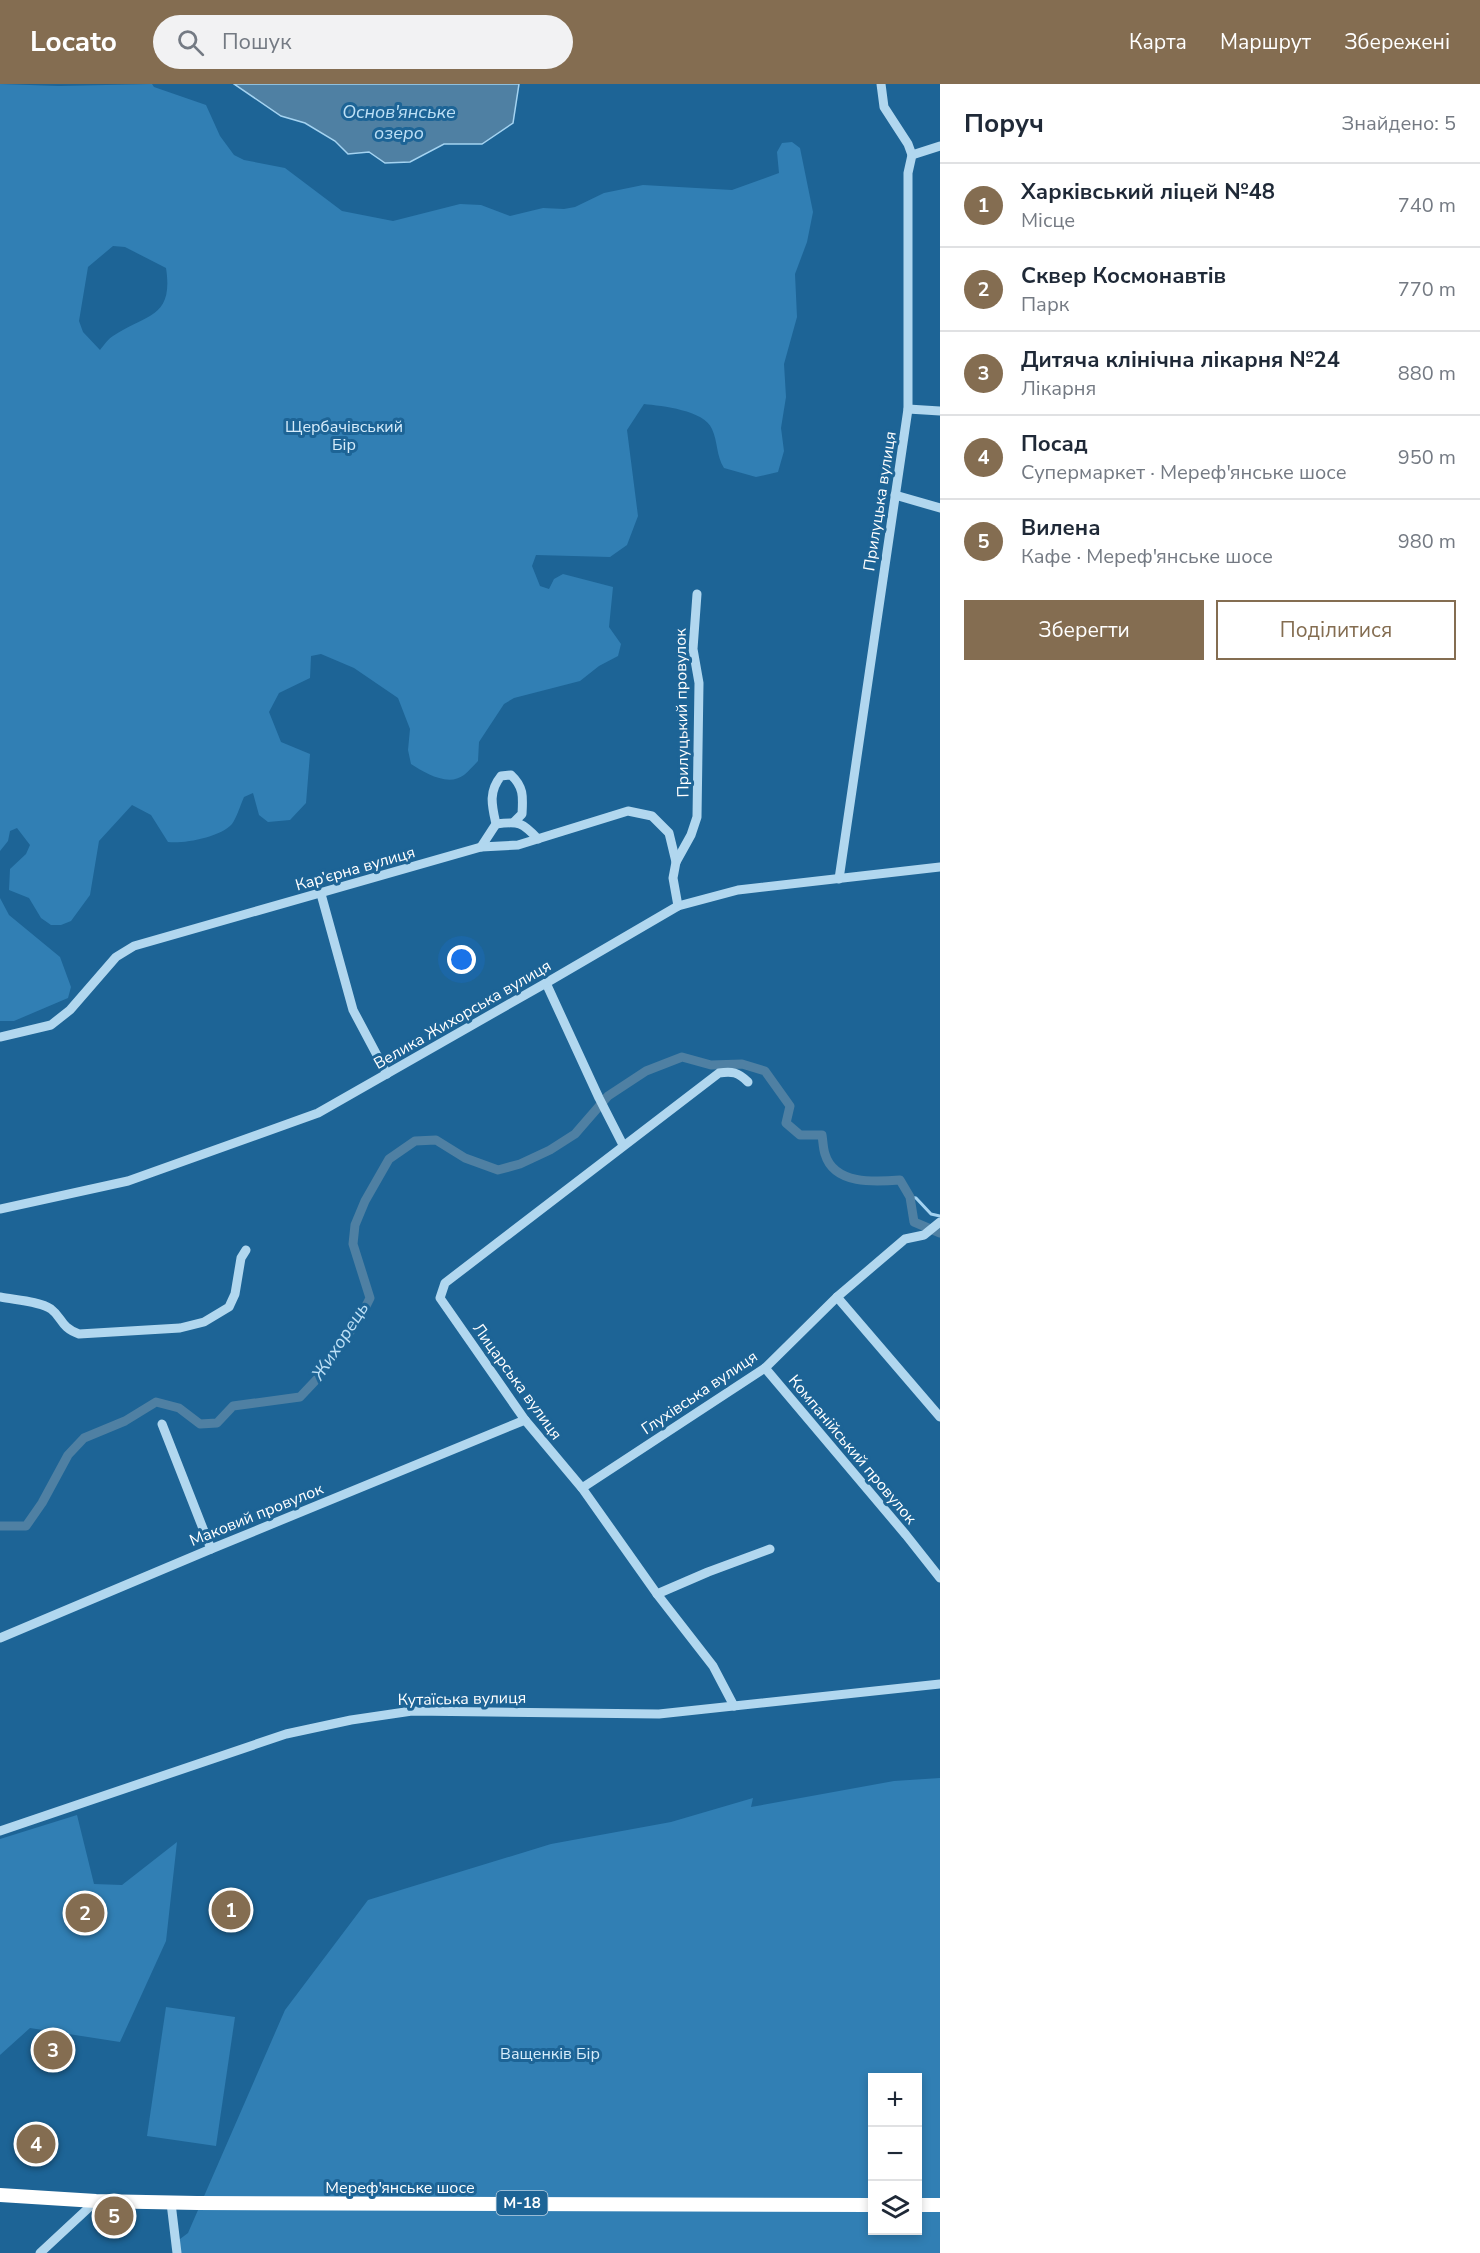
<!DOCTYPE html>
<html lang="uk">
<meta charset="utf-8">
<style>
:root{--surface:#fff;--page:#f2f2f3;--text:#1f2937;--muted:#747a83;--line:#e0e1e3;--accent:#846d51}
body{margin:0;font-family:"Nunito Sans",sans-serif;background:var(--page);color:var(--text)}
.controls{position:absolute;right:18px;bottom:18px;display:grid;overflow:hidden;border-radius:0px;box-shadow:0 3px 9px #0003}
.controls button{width:54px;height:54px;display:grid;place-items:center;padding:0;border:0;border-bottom:2px solid var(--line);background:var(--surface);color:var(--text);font:30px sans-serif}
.you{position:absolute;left:462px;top:876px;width:21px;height:21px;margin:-15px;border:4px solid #fff;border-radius:50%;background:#1a73e8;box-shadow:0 0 0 9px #1a73e833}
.badge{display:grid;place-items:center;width:39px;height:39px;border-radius:50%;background:var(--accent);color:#fff;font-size:20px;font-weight:700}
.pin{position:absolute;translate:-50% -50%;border:3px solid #fff;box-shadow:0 2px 6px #0006}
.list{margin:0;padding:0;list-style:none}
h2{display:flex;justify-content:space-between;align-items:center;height:78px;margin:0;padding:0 24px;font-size:26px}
h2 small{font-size:20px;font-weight:400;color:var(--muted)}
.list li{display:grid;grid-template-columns:39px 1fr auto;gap:18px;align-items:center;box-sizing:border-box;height:84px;padding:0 24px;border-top:2px solid var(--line)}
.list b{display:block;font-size:22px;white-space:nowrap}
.list p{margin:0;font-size:20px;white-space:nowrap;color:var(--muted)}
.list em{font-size:20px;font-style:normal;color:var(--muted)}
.actions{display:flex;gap:12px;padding:18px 24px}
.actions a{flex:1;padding:14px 0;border:2px solid var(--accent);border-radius:0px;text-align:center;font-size:21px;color:var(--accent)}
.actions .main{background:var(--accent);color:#fff}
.icon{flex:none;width:33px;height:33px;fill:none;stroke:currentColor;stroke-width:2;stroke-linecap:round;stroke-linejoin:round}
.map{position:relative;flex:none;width:940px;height:2169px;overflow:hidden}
header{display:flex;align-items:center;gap:36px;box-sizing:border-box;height:84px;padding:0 30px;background:var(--accent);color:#fff}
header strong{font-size:28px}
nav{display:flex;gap:33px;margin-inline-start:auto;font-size:21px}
.search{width:420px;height:54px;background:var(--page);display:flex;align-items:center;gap:15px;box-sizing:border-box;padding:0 21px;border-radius:33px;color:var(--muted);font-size:22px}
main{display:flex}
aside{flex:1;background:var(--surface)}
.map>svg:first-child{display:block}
.green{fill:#317fb4;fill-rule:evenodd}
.water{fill:#4f80a3;stroke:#a4d3f1;stroke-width:1.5}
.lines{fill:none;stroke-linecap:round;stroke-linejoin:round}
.stream{stroke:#a4d3f1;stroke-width:3}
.canal{stroke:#4f80a3;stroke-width:9}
.minor{stroke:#b1d7ef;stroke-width:9}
.highway{stroke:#fff;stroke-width:14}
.labels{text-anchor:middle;stroke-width:6;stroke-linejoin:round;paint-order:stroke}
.shield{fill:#1d6496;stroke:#bbd0e0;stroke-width:1.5}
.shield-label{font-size:15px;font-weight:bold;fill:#fff}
.park-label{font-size:16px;fill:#d7edfb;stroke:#1d6496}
.street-label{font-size:16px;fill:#fff;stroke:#1d6496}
.water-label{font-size:18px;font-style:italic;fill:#bde0f6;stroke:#1d6496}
</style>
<header>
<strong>Locato</strong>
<div class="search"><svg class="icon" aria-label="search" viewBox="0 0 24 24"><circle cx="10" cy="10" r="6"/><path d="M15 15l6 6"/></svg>Пошук</div>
<nav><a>Карта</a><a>Маршрут</a><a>Збережені</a></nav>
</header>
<main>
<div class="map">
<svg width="940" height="2169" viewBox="0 0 940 2169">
<rect width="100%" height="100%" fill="#1d6496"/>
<g class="green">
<path d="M0,0L59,2L152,0L154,3L206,21L220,52L234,71L244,76L285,84L342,127L393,137L460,120L481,121L510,132L543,124L564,125L575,123L604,109L643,101L732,106L779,89L777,68L782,59L792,58L800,64L813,128L807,158L795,190L797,233L784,280L786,313L781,344L784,367L778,388L756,393L724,384C716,371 718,358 712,345C704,326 662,322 644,320L627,346L638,432L627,461L610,473L536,471L532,482L540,502L549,505L554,495L563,490L613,503L609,543L621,560L618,572L599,582L580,597L514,614L504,620L479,658L478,677C474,681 469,687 464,691C448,703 425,689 411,680L408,666L410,645L398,614L354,584L321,570L311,572L310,594L279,609L269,628L281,658L310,670L306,719L290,736L268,738L259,731L253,709L244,713C240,722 237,733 232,740C221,753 184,760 168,758L151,731L132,721L99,757L90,811L71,837L61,841H51L41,834L29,814L9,806L10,785L26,770L30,761L17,744L10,747L8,757L0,767ZM113,162L125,163L166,184C174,235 145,230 113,252C108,255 104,261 100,266L83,248L79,237L88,183Z"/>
<polygon points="0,814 9,831 60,873 71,903 68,914 14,937 0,937"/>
<path d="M940,1694V2169H177L176,2158L188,2149L285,1926L368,1816L551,1760L671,1738L753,1714L751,1723L894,1697ZM872,1994H918V2146H872Z"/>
<polygon points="77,1731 94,1800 122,1801 177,1758 166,1857 120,1958 30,1944 0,1971 0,1755"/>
<polygon points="166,1923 235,1933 216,2062 147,2052"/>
</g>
<polygon class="water" points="234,0 519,0 513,39 482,60 444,60 410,78 385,79 369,68 348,70 335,57 305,39 281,32"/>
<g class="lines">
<polyline class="stream" points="910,1113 916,1114 931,1130 940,1132"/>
<path class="canal" d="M0,1442H26L42,1419L68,1371L84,1354L125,1337L156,1318L179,1324L200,1340L217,1339L233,1322L300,1313L317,1295L361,1232L370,1214L353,1160L355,1141L365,1117L389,1075L415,1057L436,1056L465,1074L498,1086L520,1080L550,1066L575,1050L608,1012L646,987L682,973L711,981L742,980L765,987L790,1022L786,1039L800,1051H822C823,1057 823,1064 825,1070C834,1101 875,1098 900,1096L910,1113L914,1138L940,1149"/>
<g class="minor">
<polyline points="881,0 884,23 908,60 912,71"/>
<polyline points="908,325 940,327"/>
<polyline points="895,411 940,424"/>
<path d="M496,740C519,737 522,738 538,755"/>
<path d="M481,763L496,740C492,722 488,708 501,692L511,691C524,703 523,713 522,730L514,738"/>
<polyline points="676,778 691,751 697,733 699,599 693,565 697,510"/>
<polyline points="839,795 908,325 908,89 912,71 940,62"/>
<polyline points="321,810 353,926 387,990"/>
<polyline points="546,899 599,1014 623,1061"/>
<polyline points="0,953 51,941 70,926 116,873 134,862 481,763 518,761 628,727 652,732 669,749 676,778 673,794 678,822"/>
<polyline points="0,1125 128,1097 318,1029 546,899 678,822 738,806 940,783"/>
<path d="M0,1213C14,1216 39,1217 51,1225C63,1234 60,1243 79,1250L180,1244L204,1238L229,1223L235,1210L241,1174L246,1166"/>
<polyline points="837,1213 940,1333"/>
<polyline points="765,1284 906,1451 940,1494"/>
<polyline points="162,1340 211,1465"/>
<polyline points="582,1404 765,1284 837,1213 905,1155 924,1151 940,1138"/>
<polyline points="657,1510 708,1488 770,1465"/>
<polyline points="0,1554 211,1465 525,1336"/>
<path d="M734,1622L713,1582L657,1510L582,1404L525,1336L440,1214L445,1199L719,989C732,987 738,988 748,998"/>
<polyline points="0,1747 286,1650 351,1636 412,1627 659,1630 940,1600"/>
<polyline points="171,2119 177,2169"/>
<polyline points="40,2169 96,2117"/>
</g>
<g class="highway">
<polyline points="0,2111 96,2117 197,2119 872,2121"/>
<polyline points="918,2121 940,2121"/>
</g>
</g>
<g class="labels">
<rect class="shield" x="496.5" y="2107" width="51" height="24" rx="4.5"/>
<g class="shield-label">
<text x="522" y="2124">М-18</text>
</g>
<g class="park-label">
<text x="344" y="348">Щербачівський<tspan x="344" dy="18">Бір</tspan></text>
<text x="550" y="1975">Ващенків Бір</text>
</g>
<g class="street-label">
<text transform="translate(879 417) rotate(-81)" y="6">Прилуцька вулиця</text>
<text transform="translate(681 629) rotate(-91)" y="6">Прилуцький провулок</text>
<text transform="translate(355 784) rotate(-16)" y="6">Кар’єрна вулиця</text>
<text transform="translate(462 930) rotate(-30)" y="6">Велика Жихорська вулиця</text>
<text transform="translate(518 1297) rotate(54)" y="6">Лицарська вулиця</text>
<text transform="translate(699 1308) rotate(-34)" y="6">Глухівська вулиця</text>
<text transform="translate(853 1365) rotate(50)" y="6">Компанійський провулок</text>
<text transform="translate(256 1430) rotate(-22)" y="6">Маковий провулок</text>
<text transform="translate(462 1614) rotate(-1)" y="6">Кутаїська вулиця</text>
<text x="400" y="2109">Мереф'янське шосе</text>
</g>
<g class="water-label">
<text x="399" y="34">Основ'янське<tspan x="399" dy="21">озеро</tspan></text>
<text transform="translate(340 1257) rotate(-57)" y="6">Жихорець</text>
</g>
</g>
</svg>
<div class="controls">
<button>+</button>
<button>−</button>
<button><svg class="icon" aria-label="layers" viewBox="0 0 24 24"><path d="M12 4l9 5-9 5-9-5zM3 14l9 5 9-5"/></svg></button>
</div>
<div class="you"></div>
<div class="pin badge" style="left:231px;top:1826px">1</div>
<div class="pin badge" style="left:85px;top:1829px">2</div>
<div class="pin badge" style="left:53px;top:1966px">3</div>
<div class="pin badge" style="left:36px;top:2060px">4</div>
<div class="pin badge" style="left:114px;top:2132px">5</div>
</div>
<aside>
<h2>Поруч<small>Знайдено: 5</small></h2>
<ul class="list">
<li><span class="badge">1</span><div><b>Харківський ліцей №48</b><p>Місце</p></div><em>740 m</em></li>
<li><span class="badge">2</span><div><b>Сквер Космонавтів</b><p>Парк</p></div><em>770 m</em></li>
<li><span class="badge">3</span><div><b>Дитяча клінічна лікарня №24</b><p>Лікарня</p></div><em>880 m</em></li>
<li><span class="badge">4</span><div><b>Посад</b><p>Супермаркет · Мереф'янське шосе</p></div><em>950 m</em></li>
<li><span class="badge">5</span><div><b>Вилена</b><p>Кафе · Мереф'янське шосе</p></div><em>980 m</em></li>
</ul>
<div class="actions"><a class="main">Зберегти</a><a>Поділитися</a></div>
</aside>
</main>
